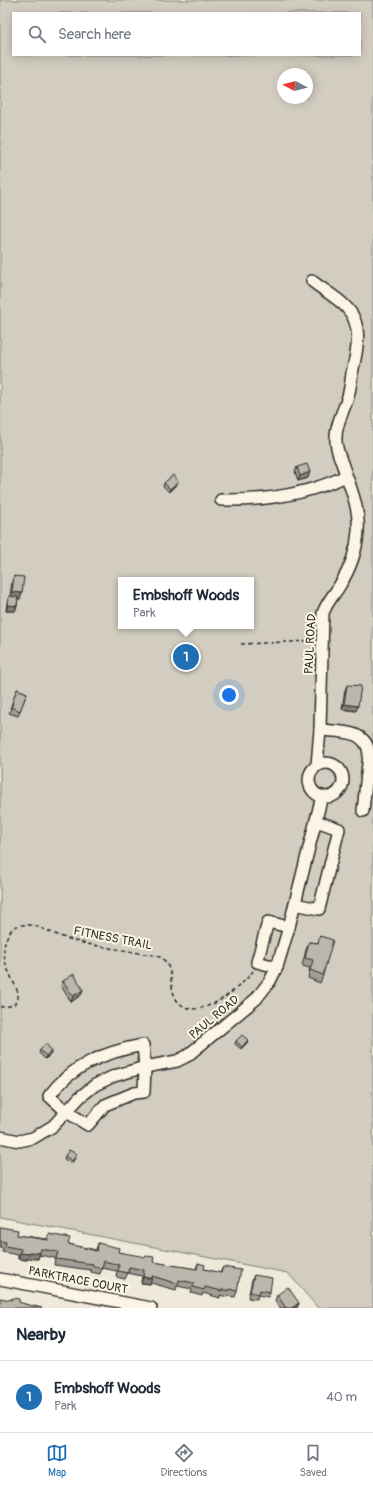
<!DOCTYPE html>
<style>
:root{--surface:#fff;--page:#f2f2f3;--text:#1f2937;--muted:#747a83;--line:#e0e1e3;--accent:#1f6fb2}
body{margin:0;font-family:Pangolin,sans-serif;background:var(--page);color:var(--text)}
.compass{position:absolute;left:277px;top:68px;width:36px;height:36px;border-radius:50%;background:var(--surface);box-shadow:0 2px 10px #0003;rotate:277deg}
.you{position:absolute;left:229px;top:695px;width:14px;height:14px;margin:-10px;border:3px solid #fff;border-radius:50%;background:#1a73e8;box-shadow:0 0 0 6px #1a73e833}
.badge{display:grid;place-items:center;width:26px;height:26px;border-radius:50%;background:var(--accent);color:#fff;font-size:13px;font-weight:700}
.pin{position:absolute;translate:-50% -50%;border:2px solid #fff;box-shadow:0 1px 4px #0006}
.popup{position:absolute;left:118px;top:577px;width:136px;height:52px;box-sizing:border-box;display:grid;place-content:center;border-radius:0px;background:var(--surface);filter:drop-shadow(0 1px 3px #0005);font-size:13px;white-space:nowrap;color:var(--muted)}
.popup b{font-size:15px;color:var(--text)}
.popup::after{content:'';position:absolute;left:50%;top:100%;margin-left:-8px;border:8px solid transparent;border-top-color:var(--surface)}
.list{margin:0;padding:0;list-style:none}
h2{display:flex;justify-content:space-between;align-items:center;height:52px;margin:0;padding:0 16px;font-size:17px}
h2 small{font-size:13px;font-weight:400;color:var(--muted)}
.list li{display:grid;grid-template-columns:26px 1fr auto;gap:12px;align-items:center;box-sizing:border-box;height:72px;padding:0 16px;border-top:1px solid var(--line)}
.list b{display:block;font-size:15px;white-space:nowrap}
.list p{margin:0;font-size:13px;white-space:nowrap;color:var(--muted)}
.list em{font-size:13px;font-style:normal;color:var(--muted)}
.icon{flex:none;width:22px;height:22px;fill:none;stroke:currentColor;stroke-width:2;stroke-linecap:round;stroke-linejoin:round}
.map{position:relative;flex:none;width:373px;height:1308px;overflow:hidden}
.search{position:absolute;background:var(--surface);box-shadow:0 2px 10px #0003;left:12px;right:12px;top:12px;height:44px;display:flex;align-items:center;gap:10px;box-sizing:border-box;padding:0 14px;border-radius:0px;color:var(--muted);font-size:15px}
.sheet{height:124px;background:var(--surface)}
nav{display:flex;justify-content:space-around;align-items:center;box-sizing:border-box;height:56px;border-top:1px solid var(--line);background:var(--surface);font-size:11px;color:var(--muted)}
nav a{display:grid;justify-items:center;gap:2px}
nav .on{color:var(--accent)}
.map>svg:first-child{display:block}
.green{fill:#d2cdc0;stroke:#7e7c76;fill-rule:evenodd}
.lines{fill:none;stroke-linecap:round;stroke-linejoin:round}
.minor-casing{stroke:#2b2b2b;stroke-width:14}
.path{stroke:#2b2b2b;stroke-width:1.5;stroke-dasharray:4 3;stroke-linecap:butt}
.minor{stroke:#fcf5e5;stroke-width:11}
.wall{fill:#a29d94;stroke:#2b2b2b}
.shaded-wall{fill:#848078;stroke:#2b2b2b}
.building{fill:#bcb7ac;stroke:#2b2b2b}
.labels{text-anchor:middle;stroke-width:4;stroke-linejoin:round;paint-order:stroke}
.street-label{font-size:12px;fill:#2b2b2b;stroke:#fcf5e5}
</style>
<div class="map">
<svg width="373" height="1308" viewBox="0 0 373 1308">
<rect width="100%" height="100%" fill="#efe9da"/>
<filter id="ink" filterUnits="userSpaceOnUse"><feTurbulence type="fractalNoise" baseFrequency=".025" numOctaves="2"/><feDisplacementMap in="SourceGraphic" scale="8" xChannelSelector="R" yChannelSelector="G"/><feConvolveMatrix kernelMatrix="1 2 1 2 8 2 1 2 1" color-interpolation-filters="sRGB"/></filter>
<g filter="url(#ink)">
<path class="green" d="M0,0H373V1308H318L288,1273L0,1217ZM13,13H360V55H13ZM283,74H307V98H283ZM121,580H251V626H121Z"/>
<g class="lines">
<g class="minor-casing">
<g id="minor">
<path d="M312,281C323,290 337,297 346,307C364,325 357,351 352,373C351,382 350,391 347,400C343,412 336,424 336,437C335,448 340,457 343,466C350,486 360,509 358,531C357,549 350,569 340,585C334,595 327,602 323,613L320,730L317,765"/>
<path d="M221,500C265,501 306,495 346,476"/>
<path d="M320,730C339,732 367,729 369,754L363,811"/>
<circle cx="326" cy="780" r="17"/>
<polyline points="295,904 319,909 339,829 316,821"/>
<polyline points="277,967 257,962 268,922 289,927"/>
<path d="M143,1045L145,1067L144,1092L134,1093L105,1105L88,1125L67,1112L49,1096C72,1065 105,1052 143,1045Z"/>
<polyline points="0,1137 19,1141 33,1138 53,1126 80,1097 95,1085 114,1076 145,1067 177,1061 187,1056 256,999 270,981 277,967 289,927 322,796"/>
<polyline points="0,1279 151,1308"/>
</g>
</g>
<g class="path">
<polyline points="241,644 311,641"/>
<path d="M0,1007C7,1007 19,1006 18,995C18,991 15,985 13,981C6,967 0,952 7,937C9,933 12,928 17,926C30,921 46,931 58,935C81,945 108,947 133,952C142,954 151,954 160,957C175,966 168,985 176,999C194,1027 241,988 253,971"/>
</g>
<use href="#minor" class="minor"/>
</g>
<g class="wall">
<polygon points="297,467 308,478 298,481 295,472"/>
<polygon points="178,482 177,484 169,492 163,486 164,483"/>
<polygon points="14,576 20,599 18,598 17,606 15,611 6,611 7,602 9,596 10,596 12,581"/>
<polygon points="347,685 356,711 342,709 345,690"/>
<polygon points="17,689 27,693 18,716 9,713 11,709 10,709"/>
<polygon points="320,936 323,975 320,983 308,978 310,968 302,966 306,950 309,942 318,943"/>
<polygon points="63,981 83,990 81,995 71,1002 61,986"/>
<polygon points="236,1041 247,1043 241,1049 235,1044"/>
<polygon points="40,1050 52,1051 51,1054 45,1059 39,1053"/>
<polygon points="65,1156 76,1157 71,1164 64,1159"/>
<polygon points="0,1227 17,1235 47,1239 49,1234 68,1244 96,1250 98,1243 118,1252 153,1262 196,1269 198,1263 204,1269 220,1273 223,1267 237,1291 235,1297 228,1296 227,1297 220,1295 220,1298 203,1293 202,1296 191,1293 192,1289 177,1286 176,1290 151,1283 150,1284 141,1283 142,1276 128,1273 125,1279 116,1277 117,1271 102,1268 100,1274 91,1272 91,1270 54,1265 55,1258 39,1255 38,1259 27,1258 27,1260 18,1259 18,1255 2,1252 3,1248 0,1248"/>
<polygon points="254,1275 270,1292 268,1297 258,1295 257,1299 248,1298 252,1280"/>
<polygon points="277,1295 299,1303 297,1308 280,1308 275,1301"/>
</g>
<g class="shaded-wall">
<polygon points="310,472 308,478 298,481 300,476"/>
<polygon points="178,482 177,484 169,492 170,489"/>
<polygon points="12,592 22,593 20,599 10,598"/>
<polygon points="8,605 17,606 15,611 6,611"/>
<polygon points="344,704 358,706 356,711 342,709"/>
<polygon points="83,990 81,995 71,1002 73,996"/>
<polygon points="248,1040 247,1043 241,1049 242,1047"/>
<polygon points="52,1051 51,1054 45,1059 46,1056"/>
<polygon points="29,1252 40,1253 38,1259 27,1258 27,1260 18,1259 20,1253"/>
<polygon points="143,1277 152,1278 150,1284 141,1283"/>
<polygon points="299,1303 297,1308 292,1308"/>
</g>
<g class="building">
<polygon points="307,464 310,472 300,476 297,467"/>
<polygon points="173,475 178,482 170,489 164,483"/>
<polygon points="14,576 24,577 22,593 12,592"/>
<polygon points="9,596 18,597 17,606 8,605"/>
<polygon points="347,685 361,686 358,706 344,704"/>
<polygon points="17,689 27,693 20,711 11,707 13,703 12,703"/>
<polygon points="320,936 333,940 323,975 310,970 313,960 305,958 309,942 318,943"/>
<polygon points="74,974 83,990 73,996 63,981"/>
<polygon points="242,1035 248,1040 242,1047 236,1041"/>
<polygon points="46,1044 52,1051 46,1056 40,1050"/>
<polygon points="69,1150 77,1154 72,1161 65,1156"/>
<polygon points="0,1227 18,1230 17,1235 48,1240 49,1234 70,1238 68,1244 97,1251 98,1243 119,1248 118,1252 146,1257 146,1256 154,1257 153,1262 197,1269 198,1263 205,1265 204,1269 221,1273 223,1267 241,1270 237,1291 229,1289 229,1291 222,1289 222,1291 205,1287 204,1290 193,1287 194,1283 179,1280 178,1284 152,1276 152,1278 143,1277 144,1270 129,1267 128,1273 118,1271 119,1265 104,1261 102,1268 93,1266 93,1264 56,1259 58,1252 41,1249 40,1253 29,1252 29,1254 20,1253 21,1249 5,1246 6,1242 0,1241"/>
<polygon points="254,1275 272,1278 270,1292 260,1290 259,1294 250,1292"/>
<polygon points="288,1287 299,1303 292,1308 286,1308 277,1295"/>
<polygon points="0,1298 11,1300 12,1298 19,1299 19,1302 25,1304 42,1308 0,1308"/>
</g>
</g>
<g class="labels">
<g class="street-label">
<text transform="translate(310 644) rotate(-87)" y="4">PAUL ROAD</text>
<text transform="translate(113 938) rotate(11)" y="4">FITNESS TRAIL</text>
<text transform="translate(214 1017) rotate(-40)" y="4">PAUL ROAD</text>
<text transform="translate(78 1280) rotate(11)" y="4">PARKTRACE COURT</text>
</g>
</g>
</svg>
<svg class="compass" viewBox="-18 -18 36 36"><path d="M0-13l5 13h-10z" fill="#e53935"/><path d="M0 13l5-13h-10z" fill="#747a83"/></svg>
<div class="you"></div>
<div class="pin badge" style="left:186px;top:657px">1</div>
<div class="popup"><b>Embshoff Woods</b>Park</div>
<div class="search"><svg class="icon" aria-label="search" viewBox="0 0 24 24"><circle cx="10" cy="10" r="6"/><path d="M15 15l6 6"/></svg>Search here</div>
</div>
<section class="sheet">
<h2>Nearby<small></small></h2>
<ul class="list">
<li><span class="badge">1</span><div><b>Embshoff Woods</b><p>Park</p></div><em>40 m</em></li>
</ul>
</section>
<nav>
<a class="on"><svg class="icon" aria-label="map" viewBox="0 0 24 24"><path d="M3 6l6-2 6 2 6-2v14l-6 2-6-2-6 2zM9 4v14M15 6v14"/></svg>Map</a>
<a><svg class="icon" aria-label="directions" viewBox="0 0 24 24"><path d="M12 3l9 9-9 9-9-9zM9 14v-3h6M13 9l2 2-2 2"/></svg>Directions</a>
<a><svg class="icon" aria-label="saved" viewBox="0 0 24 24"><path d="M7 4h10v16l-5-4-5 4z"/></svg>Saved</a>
</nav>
